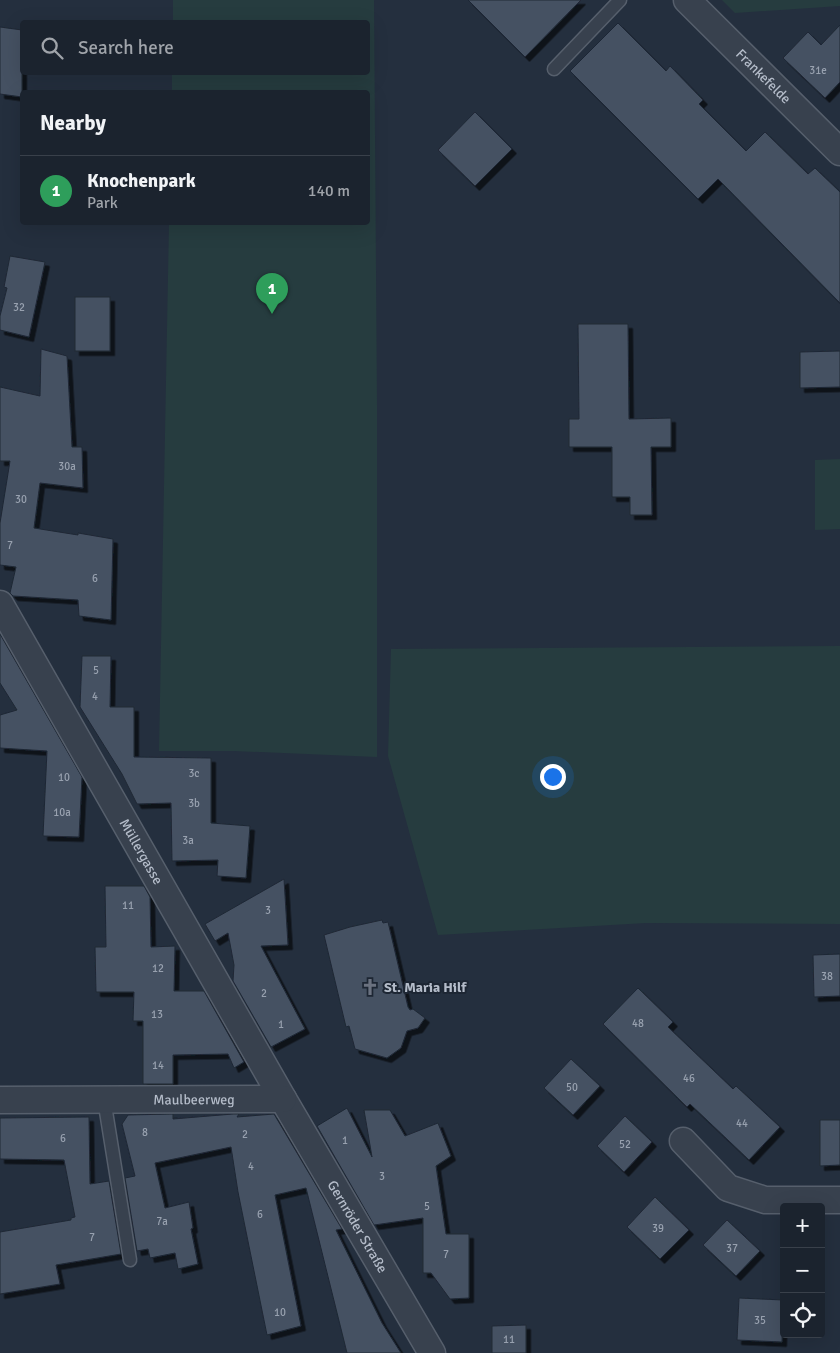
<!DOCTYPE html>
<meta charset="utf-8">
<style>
:root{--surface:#1b232e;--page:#242b36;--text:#f1f3f6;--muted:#a0a4aa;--line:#39404a;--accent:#bca0f2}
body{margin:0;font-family:Signika,sans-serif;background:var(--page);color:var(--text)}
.controls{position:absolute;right:15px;bottom:15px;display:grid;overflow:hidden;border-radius:5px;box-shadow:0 5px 20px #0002}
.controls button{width:45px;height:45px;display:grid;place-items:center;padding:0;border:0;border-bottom:1px solid var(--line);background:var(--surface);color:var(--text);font:25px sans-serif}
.you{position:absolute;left:552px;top:776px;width:18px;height:18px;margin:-12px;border:4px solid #fff;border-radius:50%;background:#1a73e8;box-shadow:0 0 0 8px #1a73e833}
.badge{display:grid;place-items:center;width:32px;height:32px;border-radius:50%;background:var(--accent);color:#fff;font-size:16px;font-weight:700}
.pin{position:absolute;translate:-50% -41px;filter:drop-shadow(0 1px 2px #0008)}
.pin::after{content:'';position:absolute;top:26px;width:18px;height:15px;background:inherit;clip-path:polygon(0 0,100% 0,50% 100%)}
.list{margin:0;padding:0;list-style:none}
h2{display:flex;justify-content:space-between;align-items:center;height:65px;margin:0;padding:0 20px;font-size:21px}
h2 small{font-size:16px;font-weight:400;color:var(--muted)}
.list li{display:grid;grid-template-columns:32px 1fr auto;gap:15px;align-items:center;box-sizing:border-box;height:70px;padding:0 20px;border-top:1px solid var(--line)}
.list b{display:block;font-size:19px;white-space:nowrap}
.list p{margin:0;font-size:16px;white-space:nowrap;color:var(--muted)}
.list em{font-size:16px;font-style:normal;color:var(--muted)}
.icon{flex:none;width:28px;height:28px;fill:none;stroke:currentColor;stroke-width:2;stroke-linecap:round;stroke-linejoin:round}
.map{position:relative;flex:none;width:840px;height:1353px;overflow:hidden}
.search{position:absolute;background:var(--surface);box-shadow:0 5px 20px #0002;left:20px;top:20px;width:350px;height:55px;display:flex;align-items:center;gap:12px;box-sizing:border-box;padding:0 18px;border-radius:5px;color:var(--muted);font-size:19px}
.panel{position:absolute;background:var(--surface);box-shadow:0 5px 20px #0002;left:20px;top:90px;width:350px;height:135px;border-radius:5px}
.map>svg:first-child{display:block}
.green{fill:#263c3f}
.building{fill:#455162;stroke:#1f2835;filter:url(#shadow)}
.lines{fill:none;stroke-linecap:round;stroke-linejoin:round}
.service-casing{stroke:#565f6c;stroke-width:15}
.minor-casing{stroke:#565f6c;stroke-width:29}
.service{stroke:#38414e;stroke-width:12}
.minor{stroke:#38414e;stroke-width:26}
.labels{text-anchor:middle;stroke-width:4;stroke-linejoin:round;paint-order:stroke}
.number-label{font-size:11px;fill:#98a1af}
.street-label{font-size:14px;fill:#b4bcc9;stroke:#1d2633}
.poi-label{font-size:14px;font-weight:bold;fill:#b4bcc9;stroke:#1d2633;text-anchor:start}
</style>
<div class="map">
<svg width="840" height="1353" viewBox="0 0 840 1353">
<defs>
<filter id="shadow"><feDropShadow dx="4.5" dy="4.5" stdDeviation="0" flood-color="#0009"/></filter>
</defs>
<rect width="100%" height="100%" fill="#242f3e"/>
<g class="green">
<polygon points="173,0 374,0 377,406 377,757 234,751 159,751 169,223 368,222 368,92 172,92 172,73 368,72 368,22 173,22"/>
<polygon points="722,0 840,0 840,6 735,13"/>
<polygon points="840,459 840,529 815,530 815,460"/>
<polygon points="840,646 840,924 646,923 438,935 388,756 391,649"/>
</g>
<g class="building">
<polygon points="468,0 581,0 525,57"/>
<polygon points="618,23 666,71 670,66 703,100 699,104 746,151 765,132 808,174 815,168 840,192 840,303 718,179 698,199 570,71"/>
<polygon points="840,25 840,82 825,98 783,58 808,32 821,45"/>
<polygon points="0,27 22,30 22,97 0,94"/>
<polygon points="475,112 512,149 475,186 438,150"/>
<polygon points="10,256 45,262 29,337 0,330 0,316 7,288 4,287"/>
<rect x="75" y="297" width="35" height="54"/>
<polygon points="578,324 628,324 629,419 671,418 671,447 651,447 652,515 630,515 630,497 612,497 612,447 569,447 569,419 579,419"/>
<polygon points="41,349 67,356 72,447 82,447 83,488 40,483 34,528 78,535 78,533 113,539 111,620 79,616 78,600 13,596 10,593 16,567 0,565 0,523 10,461 0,461 0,387 40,396"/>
<polygon points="840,351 840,387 800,388 800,352"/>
<polygon points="0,634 82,777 79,837 43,836 47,751 0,748 0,715 17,710 0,683"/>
<polygon points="82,656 111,656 110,707 134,707 134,757 211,758 211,823 250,826 246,878 217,876 218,860 172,861 171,803 137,804 122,774 80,707"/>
<polygon points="284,879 288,945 261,946 305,1029 271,1047 233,981 234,965 228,933 215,941 205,924"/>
<polygon points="105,886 144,886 150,897 151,947 175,946 174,991 204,991 244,1062 234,1068 228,1054 173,1055 173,1084 143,1084 143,1021 133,1021 134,992 96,992 95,947 106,947"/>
<polygon points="382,920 383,923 388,922 408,1007 410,1010 413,1009 425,1018 418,1028 407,1031 401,1048 387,1058 355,1049 349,1026 346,1027 324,935 350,927"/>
<polygon points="840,954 840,996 814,997 813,955"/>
<polygon points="638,988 673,1022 668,1027 733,1089 736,1086 780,1127 749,1160 690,1104 687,1107 603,1024"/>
<polygon points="571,1059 600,1086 573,1115 544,1088"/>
<polygon points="347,1108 372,1157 364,1110 390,1110 405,1136 438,1123 451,1156 436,1166 446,1234 469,1234 469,1298 450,1299 431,1273 423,1273 423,1218 374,1225 317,1126"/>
<polygon points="173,1114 173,1119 233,1114 239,1114 237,1117 274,1114 342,1229 336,1230 382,1323 401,1353 347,1353 306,1188 275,1195 301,1326 267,1335 238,1192 231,1147 155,1163 165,1208 189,1202 193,1228 191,1229 198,1264 178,1269 175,1253 150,1258 148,1249 137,1251 125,1178 135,1176 122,1124 128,1115"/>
<polygon points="625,1116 652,1142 624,1172 597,1146"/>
<polygon points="89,1117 90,1184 109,1181 121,1254 56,1265 60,1284 0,1294 0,1232 71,1220 71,1218 75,1217 64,1160 0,1159 0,1118"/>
<polygon points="820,1120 840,1120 840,1165 820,1166"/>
<polygon points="655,1197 689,1230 660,1259 627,1227"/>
<polygon points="727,1220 760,1251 736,1276 703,1245"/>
<polygon points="739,1298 783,1300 782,1342 737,1340"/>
<polygon points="526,1325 526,1353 492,1353 492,1326"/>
</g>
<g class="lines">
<g class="service-casing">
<g id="service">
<polyline points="554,69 620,0"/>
<polyline points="104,1099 130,1260"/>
</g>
</g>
<g class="minor-casing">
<g id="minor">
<path id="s1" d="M687,0L840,152"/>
<path id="s2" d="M0,604L283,1099L432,1353"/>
<path id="s3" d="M0,1100L283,1099"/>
<polyline points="683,1141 728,1188 765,1200 840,1200"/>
</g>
</g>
<use href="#service" class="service"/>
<use href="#minor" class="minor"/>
</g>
<defs>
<g id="church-bare" transform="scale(1.35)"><path d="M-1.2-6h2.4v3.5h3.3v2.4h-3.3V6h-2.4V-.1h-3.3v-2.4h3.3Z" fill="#6b7280" stroke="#1d2633" stroke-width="2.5" paint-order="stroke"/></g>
</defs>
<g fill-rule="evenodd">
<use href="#church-bare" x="370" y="987"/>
</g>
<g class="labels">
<g class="number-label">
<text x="818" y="74">31e</text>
<text x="19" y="311">32</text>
<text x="67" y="470">30a</text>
<text x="21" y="503">30</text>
<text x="10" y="549">7</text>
<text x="95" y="582">6</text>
<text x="96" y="674">5</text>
<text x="95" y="700">4</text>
<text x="194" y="777">3c</text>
<text x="64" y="781">10</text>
<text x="194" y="807">3b</text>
<text x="62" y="816">10a</text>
<text x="188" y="844">3a</text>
<text x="128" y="909">11</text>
<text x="268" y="914">3</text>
<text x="158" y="972">12</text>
<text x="827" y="980">38</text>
<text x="264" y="997">2</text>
<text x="157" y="1018">13</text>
<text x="638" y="1027">48</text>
<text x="281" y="1028">1</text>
<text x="158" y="1069">14</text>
<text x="689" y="1082">46</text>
<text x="572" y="1091">50</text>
<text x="742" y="1127">44</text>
<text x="145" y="1136">8</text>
<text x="245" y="1138">2</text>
<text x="63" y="1142">6</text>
<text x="345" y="1144">1</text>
<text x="625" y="1148">52</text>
<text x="251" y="1170">4</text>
<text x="382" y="1180">3</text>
<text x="427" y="1210">5</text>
<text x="260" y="1218">6</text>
<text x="162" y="1225">7a</text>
<text x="658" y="1232">39</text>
<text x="92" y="1241">7</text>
<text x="732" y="1252">37</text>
<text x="446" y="1258">7</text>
<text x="280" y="1316">10</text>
<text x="760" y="1324">35</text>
<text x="509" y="1343">11</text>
</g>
<g class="street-label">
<text dy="5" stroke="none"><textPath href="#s1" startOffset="108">Frankefelde</textPath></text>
<text dy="5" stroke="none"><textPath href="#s2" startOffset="285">Müllergasse</textPath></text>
<text dy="5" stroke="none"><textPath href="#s3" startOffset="194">Maulbeerweg</textPath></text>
<text dy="5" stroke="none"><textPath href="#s2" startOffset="718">Gernröder Straße</textPath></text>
</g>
<g class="poi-label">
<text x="384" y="992">St. Maria Hilf</text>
</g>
</g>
</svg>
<div class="controls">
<button>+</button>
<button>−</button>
<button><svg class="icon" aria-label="locate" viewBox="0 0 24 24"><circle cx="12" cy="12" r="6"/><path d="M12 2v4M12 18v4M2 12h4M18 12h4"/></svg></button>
</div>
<div class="you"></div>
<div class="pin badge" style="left:272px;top:314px;background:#2e9e5b">1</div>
<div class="search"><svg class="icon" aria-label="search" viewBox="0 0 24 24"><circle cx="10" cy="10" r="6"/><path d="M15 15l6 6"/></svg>Search here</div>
<section class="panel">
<h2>Nearby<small></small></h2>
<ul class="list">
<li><span class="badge" style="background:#2e9e5b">1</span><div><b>Knochenpark</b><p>Park</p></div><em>140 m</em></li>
</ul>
</section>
</div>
